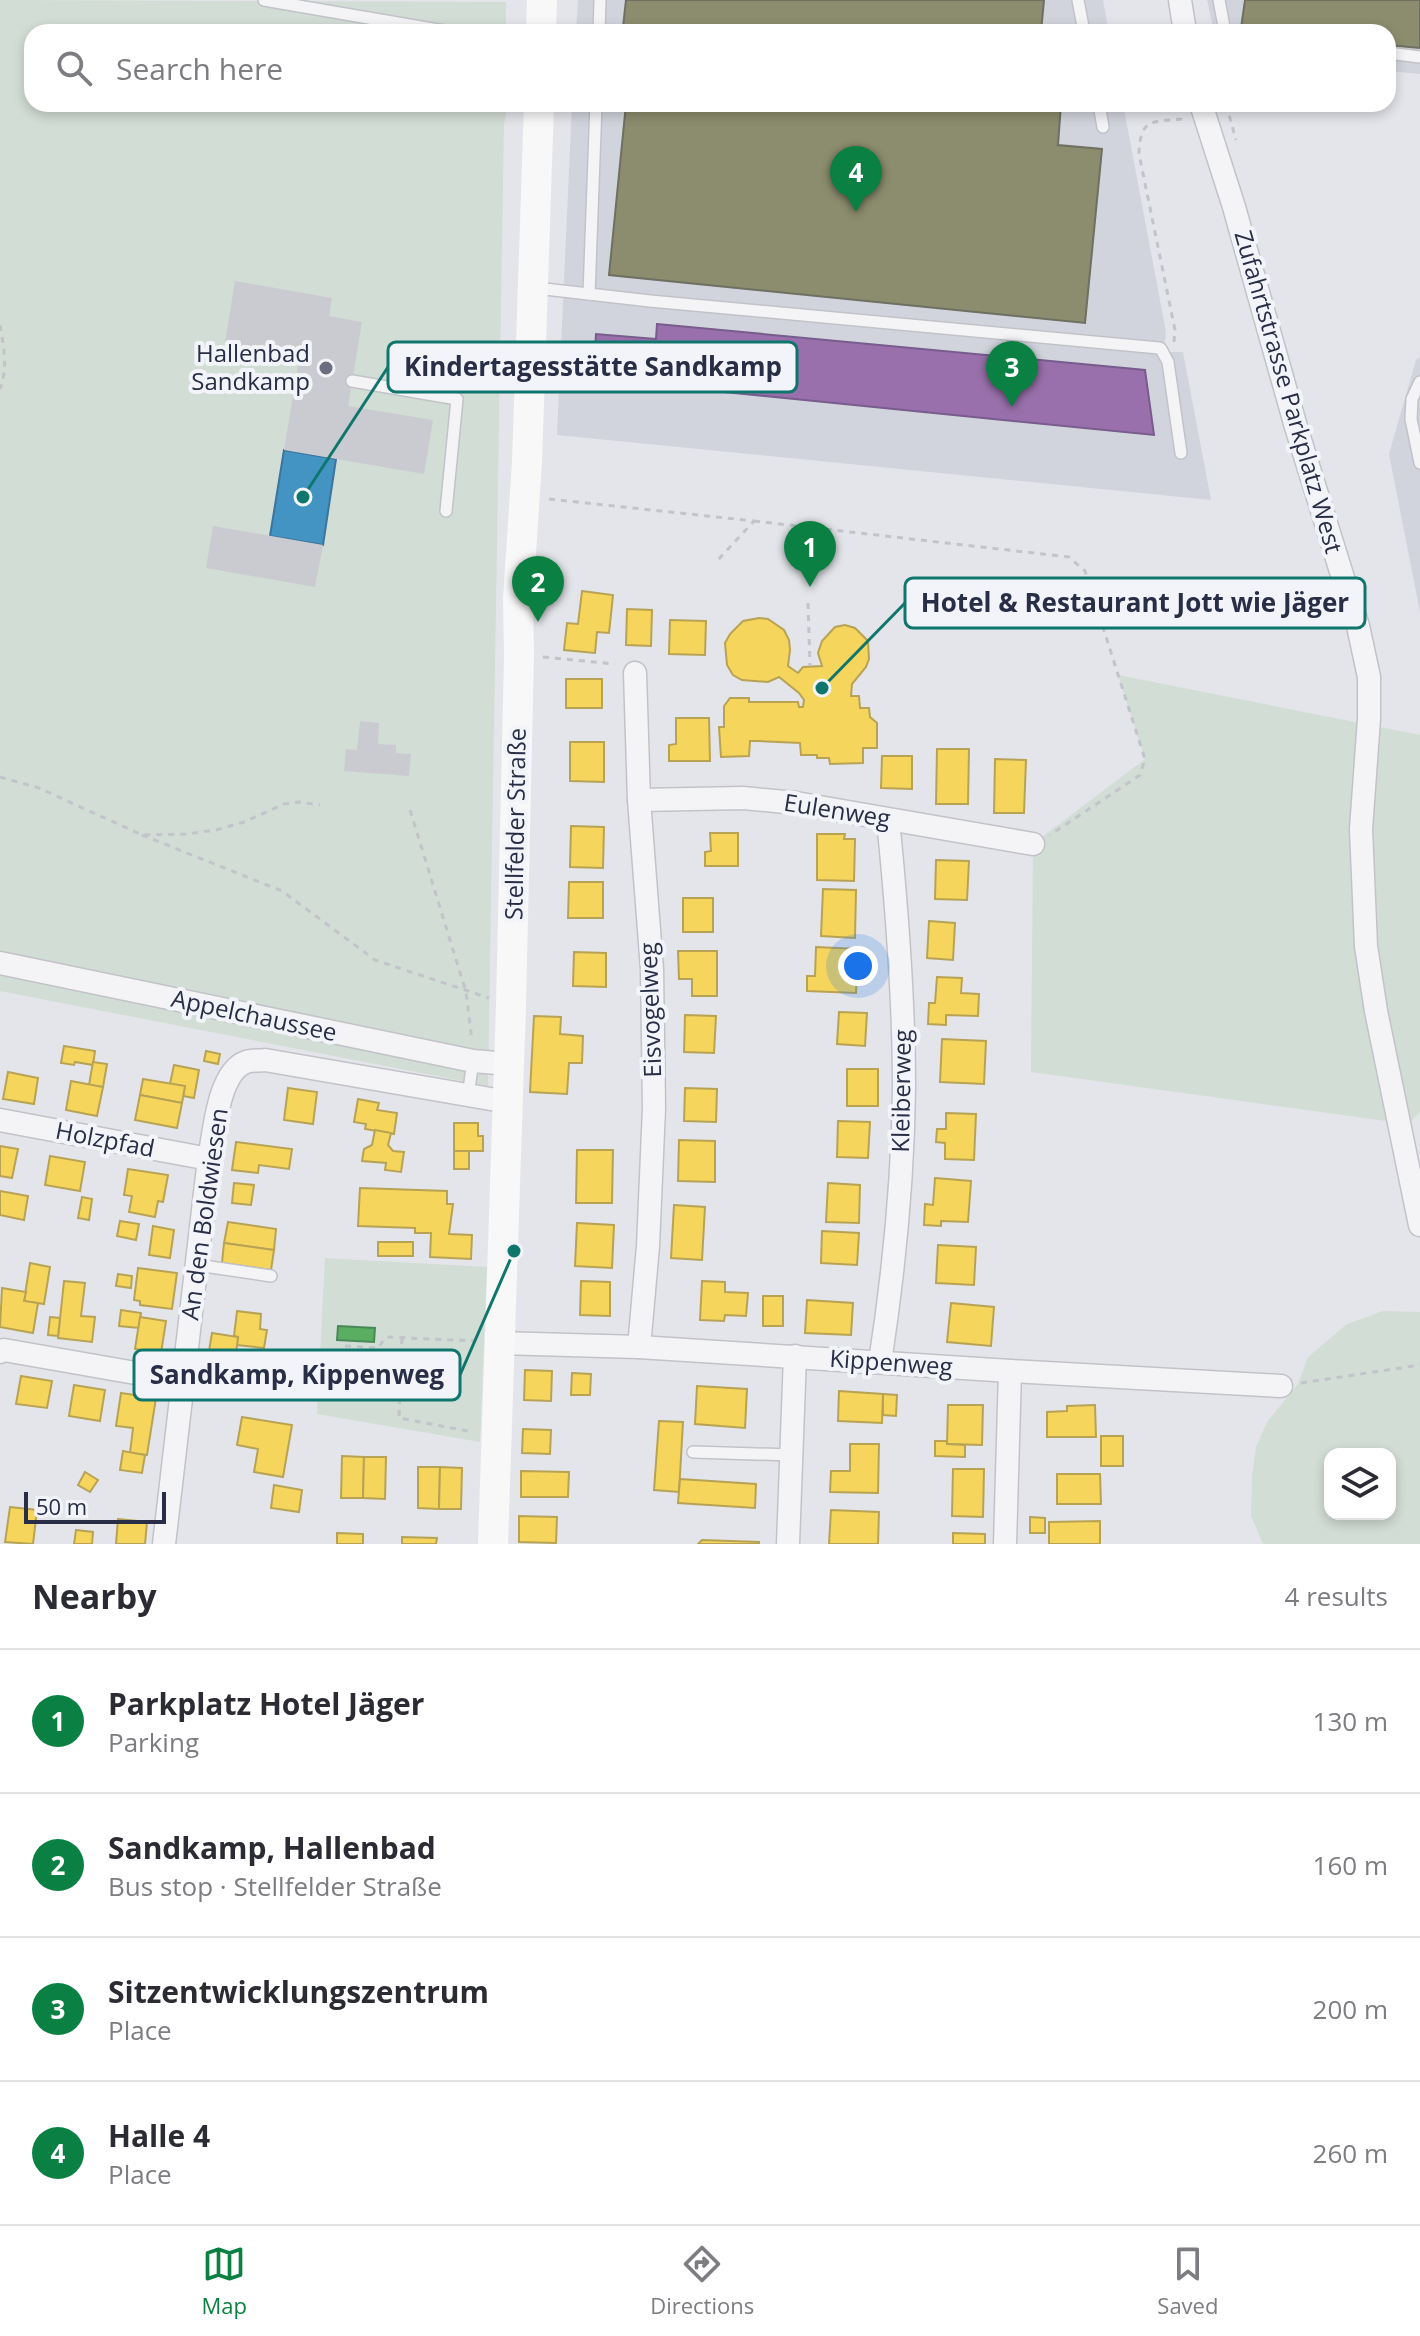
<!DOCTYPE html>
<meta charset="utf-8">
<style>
:root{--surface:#fff;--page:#f7f7f7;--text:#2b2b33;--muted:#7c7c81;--line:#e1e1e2;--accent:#0b8043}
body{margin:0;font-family:"Open Sans",sans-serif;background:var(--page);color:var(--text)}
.controls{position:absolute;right:24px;bottom:24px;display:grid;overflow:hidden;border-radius:16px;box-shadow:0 4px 12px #0003}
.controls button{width:72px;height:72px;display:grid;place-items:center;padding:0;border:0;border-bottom:2px solid var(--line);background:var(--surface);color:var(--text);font:40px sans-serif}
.scale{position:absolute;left:24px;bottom:20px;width:142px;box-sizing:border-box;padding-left:8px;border:4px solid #282e46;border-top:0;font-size:22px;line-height:28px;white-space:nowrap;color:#282e46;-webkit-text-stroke:6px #f2f4f9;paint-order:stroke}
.you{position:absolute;left:858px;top:966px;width:28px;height:28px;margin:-20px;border:6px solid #fff;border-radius:50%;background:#1a73e8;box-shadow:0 0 0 12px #1a73e833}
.badge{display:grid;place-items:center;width:52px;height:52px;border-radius:50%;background:var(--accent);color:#fff;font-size:26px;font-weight:700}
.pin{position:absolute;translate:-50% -66px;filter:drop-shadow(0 2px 4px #0008)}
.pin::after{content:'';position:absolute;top:42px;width:28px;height:24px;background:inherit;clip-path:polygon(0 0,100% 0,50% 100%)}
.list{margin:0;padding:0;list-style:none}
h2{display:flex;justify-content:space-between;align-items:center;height:104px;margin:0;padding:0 32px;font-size:34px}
h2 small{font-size:26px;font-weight:400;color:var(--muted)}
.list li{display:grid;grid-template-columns:52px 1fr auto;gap:24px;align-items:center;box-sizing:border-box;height:144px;padding:0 32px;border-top:2px solid var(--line)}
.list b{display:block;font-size:30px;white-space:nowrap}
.list p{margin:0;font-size:26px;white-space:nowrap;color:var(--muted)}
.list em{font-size:26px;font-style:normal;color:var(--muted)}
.icon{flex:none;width:44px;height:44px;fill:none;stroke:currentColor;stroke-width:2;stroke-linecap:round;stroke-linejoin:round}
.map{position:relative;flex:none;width:1420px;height:1544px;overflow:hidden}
.search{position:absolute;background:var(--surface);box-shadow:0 4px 12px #0003;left:24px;right:24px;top:24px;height:88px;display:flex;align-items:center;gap:20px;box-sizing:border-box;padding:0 28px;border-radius:24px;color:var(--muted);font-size:30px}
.sheet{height:680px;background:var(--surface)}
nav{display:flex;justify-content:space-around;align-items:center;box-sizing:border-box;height:112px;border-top:2px solid var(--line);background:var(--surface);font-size:22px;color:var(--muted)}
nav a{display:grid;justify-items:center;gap:4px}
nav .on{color:var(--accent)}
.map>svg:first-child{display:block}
.built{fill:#d2d4dd}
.green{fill:#d2ddd5;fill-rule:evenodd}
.homes{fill:#f6d55c;stroke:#b8a355;stroke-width:2}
.offices{fill:#9970ab;stroke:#775c8d;stroke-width:2}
.schools{fill:#4393c3;stroke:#3b759e;stroke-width:2}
.public{fill:#5aae61;stroke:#4b8859;stroke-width:2}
.industry{fill:#8c8c6e;stroke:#6e7062;stroke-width:2}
.building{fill:#cacbd1}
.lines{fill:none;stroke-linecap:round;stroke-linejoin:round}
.lane-casing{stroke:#c2c3c8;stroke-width:14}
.street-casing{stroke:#c2c3c8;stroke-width:25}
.path{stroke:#c2c4ca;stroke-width:3;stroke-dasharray:6 6;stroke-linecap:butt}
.lane{stroke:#f4f4f7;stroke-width:11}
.street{stroke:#f4f4f7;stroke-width:22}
.secondary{stroke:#f8f8f8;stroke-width:30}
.poi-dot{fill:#6a6e7f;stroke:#f2f4f9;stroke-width:3}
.labels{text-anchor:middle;stroke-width:8;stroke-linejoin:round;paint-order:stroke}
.poi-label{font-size:24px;fill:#282e46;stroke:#f2f4f9;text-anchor:end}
.street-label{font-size:24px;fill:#282e46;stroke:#f2f4f9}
.leader{fill:none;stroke:#0f766e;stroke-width:3}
.callout-dot{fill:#0f766e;stroke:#f2f4f9;stroke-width:3}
.callout{fill:#f2f4f9;stroke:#0f766e;stroke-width:3}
.callout-label{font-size:26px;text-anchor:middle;font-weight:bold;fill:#282e46}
</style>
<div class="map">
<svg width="1420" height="1544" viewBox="0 0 1420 1544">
<rect width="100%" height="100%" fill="#e4e5ea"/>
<g class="built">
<polygon points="578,0 1103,0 1109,32 576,32"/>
<polygon points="1207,0 1420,0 1420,74 1388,71 1388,32 1214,32"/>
<polygon points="572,104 1123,104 1166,332 1164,352 1183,352 1211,500 557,435"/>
<polygon points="1420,357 1420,612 1389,454 1416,360"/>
</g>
<g class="green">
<polygon points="0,0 506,2 506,32 32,32 32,104 508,104 504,124 488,1086 0,991"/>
<polygon points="1118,675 1420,735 1420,1112 1408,1124 1031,1072 1033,844 1145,759"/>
<polygon points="325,1258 487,1267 480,1442 317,1414"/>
<path d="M1383,1311L1420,1312V1544H1263L1251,1516L1252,1476L1256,1447L1267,1422L1298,1384L1308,1357L1347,1324ZM1330,1454H1390V1514H1330Z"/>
</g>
<g class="homes">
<polygon points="582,591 613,595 609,633 597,632 595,653 564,650 567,623 578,624"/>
<polygon points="627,609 652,610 651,646 626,645"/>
<polygon points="759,618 768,619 784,630 789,640 790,650 788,666 798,673 803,667 822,666 818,653 822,641 835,627 845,625 855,628 868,641 869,659 866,667 852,684 851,696 859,696 860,708 869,708 870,717 877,723 877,748 863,748 863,763 830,764 829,758 817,758 817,755 801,755 800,743 757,741 750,741 749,756 721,757 719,727 724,727 724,706 730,698 749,698 749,702 798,702 799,707 803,707 804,700 799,693 779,677 768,682 742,680 733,675 727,665 725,643 730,634 743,621"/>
<polygon points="670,620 706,621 705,655 669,654"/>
<rect x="566" y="679" width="36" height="29"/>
<polygon points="676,718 709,718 710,761 669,761 669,745 676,744"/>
<polygon points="570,742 604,742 604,782 570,781"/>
<polygon points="937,749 969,749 968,804 936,804"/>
<polygon points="882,756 912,756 912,789 881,788"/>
<polygon points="995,759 1026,760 1024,813 994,813"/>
<polygon points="571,826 604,827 603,868 570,867"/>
<polygon points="710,833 738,833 738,866 705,866 705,852 711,851"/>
<polygon points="817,834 845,834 844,839 855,839 854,881 817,880"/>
<polygon points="936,860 969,861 967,900 935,899"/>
<polygon points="569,882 603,882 603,918 568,918"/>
<polygon points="823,889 856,890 855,938 821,936"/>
<rect x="683" y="898" width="30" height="34"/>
<polygon points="929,921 955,923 953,960 927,958"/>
<polygon points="816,947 858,949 856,993 807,991 807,976 815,976"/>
<polygon points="678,951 717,951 717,996 692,996 692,979 679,979"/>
<polygon points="574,952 606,953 606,987 573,986"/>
<polygon points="937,977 962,978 961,993 979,994 978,1016 946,1015 946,1025 928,1024 929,1003 935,1003"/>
<polygon points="839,1012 867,1013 865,1046 837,1044"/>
<polygon points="685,1015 716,1016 714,1053 684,1052"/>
<polygon points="534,1016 561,1017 560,1034 583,1036 582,1063 569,1063 567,1094 530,1092"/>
<polygon points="942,1039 986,1041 984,1084 940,1082"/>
<polygon points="64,1046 95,1051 93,1065 75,1062 74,1065 61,1063"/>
<polygon points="206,1051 220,1054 218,1064 204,1061"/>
<polygon points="93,1062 107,1064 103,1087 89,1085"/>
<polygon points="174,1065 199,1070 194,1098 183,1096 185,1086 170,1084"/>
<rect x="847" y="1069" width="31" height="37"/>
<polygon points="8,1072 38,1078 34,1104 3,1099"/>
<polygon points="143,1079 185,1086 182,1103 140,1095"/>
<polygon points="71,1081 103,1087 97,1116 66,1110"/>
<polygon points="288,1088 317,1092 313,1124 284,1120"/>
<polygon points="685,1088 717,1089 716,1122 684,1121"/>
<polygon points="140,1095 182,1103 177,1128 135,1120"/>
<polygon points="358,1099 379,1103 377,1110 397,1113 394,1134 365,1129 366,1124 354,1122"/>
<polygon points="946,1113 976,1114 974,1160 945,1159 945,1143 936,1142 937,1129 946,1129"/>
<polygon points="838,1121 870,1122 868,1158 837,1157"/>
<polygon points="454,1123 478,1123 478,1136 483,1136 483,1151 454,1151"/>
<polygon points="375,1130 391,1133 388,1145 393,1151 404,1152 401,1172 385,1170 386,1163 362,1161 364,1149 372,1145"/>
<polygon points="679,1140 715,1141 715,1182 678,1181"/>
<polygon points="236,1142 292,1149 289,1169 259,1165 258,1173 232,1170"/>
<polygon points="0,1146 18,1149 12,1178 0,1176"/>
<polygon points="577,1150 613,1150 612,1203 576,1203"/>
<rect x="454" y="1151" width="15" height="18"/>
<polygon points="50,1156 85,1162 80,1191 45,1185"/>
<polygon points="128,1169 168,1175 163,1202 158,1201 155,1217 129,1212 132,1196 124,1195"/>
<polygon points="935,1178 971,1181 968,1222 941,1221 941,1226 924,1225 925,1204 933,1205"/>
<polygon points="234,1183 254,1185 251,1205 232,1203"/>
<polygon points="828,1183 860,1185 859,1223 826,1222"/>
<polygon points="360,1188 447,1191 447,1204 453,1204 449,1234 472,1235 471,1259 430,1257 431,1233 415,1233 415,1228 358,1226"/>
<polygon points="0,1191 28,1196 24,1220 0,1215"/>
<polygon points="82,1197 92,1199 89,1220 78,1218"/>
<polygon points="674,1205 705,1207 702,1260 671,1258"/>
<polygon points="120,1221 139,1224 136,1240 117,1236"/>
<polygon points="228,1222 276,1229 274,1250 224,1243"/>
<polygon points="577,1223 614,1225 612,1268 575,1266"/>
<polygon points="153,1226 174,1230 170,1258 149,1255"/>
<polygon points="822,1231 859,1233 857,1265 821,1263"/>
<rect x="378" y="1242" width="35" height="14"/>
<polygon points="224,1243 274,1250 271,1270 222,1263"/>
<polygon points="938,1245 976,1247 974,1285 936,1283"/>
<polygon points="30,1263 50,1267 44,1304 24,1301"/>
<polygon points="138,1268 177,1273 172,1309 140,1305 140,1301 134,1300"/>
<polygon points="118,1274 132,1276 131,1288 116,1286"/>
<polygon points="64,1281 85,1283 81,1316 95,1317 92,1342 58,1338"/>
<polygon points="581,1281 610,1282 610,1316 580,1315"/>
<polygon points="702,1281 725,1282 725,1292 748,1293 746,1316 725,1315 724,1321 700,1320"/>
<polygon points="2,1288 26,1292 24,1301 38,1303 33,1333 0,1327"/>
<rect x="763" y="1296" width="20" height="30"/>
<polygon points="807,1300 853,1303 851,1335 805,1333"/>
<polygon points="951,1303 994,1307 991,1346 947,1342"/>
<polygon points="121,1310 141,1313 139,1328 119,1326"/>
<polygon points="237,1311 261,1314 260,1329 267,1330 264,1348 237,1345 238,1337 234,1336"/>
<polygon points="50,1317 60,1318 58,1336 48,1335"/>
<polygon points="140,1317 166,1321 161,1353 135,1349"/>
<polygon points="212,1333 238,1337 236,1354 209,1351"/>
<polygon points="525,1370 552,1371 551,1401 524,1400"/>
<polygon points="572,1373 591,1374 590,1395 571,1395"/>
<polygon points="21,1376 52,1381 47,1408 16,1404"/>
<polygon points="74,1385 105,1390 100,1421 69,1416"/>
<polygon points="697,1386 747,1389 745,1428 695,1424"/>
<polygon points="839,1391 883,1394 882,1423 838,1421"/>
<polygon points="121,1393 156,1398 147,1455 130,1453 133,1428 116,1426"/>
<polygon points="883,1394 897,1395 896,1416 883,1415"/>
<polygon points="948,1405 983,1405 982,1445 947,1444"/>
<polygon points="1095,1405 1096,1437 1047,1437 1047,1412 1067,1411 1067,1406"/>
<polygon points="242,1417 292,1425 283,1477 254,1472 258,1449 237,1445"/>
<polygon points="659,1421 683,1422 679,1492 654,1490"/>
<polygon points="523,1429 551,1430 550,1454 522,1453"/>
<rect x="1101" y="1436" width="22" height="30"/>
<polygon points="935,1441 947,1441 947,1444 965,1445 965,1457 935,1456"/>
<polygon points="850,1444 879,1444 878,1493 830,1492 831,1471 850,1471"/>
<polygon points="123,1451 145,1455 142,1473 120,1470"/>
<polygon points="342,1456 364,1457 363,1498 341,1498"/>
<polygon points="364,1457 386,1457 385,1499 363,1498"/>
<polygon points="418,1467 440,1467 439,1509 418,1508"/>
<polygon points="440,1467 462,1468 461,1509 439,1509"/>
<polygon points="953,1469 984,1469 983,1517 952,1516"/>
<polygon points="521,1471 569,1472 568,1497 521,1497"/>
<polygon points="85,1472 98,1480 90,1492 78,1485"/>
<polygon points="1057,1474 1100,1474 1101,1504 1057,1504"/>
<polygon points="680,1479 756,1484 755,1508 678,1503"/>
<polygon points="274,1485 302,1490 299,1512 271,1508"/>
<polygon points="10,1507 37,1510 33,1544 5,1542"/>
<polygon points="831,1510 879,1512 878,1544 829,1544"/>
<polygon points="519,1516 557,1517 556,1543 519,1542"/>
<polygon points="1030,1517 1045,1518 1045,1533 1030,1533"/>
<polygon points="118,1519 147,1522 145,1544 116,1544"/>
<polygon points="1100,1521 1100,1544 1049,1544 1049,1522"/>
<polygon points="76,1530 93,1532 92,1544 74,1544"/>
<polygon points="337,1533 363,1534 363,1544 337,1544"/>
<polygon points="953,1533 985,1534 985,1544 953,1544"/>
<polygon points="402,1537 437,1538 436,1544 402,1544"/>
<polygon points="702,1540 759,1542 759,1544 698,1544"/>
</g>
<polygon class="offices" points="657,324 1145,370 1154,435 593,379 596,334 656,339"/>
<polygon class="schools" points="284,450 336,459 323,545 270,536"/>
<polygon class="public" points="338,1326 375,1328 374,1342 337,1340"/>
<g class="industry">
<polygon points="626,0 1044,0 1041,32 673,32 623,27"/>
<polygon points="1245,0 1420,0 1420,48 1388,45 1388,32 1277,32 1241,28"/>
<polygon points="626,104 702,104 701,109 748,111 748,104 1061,104 1058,145 1102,149 1085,323 609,275"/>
</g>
<g class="building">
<polygon points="235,281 332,298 329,316 362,322 348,406 433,420 424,474 284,450 300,354 225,342"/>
<polygon points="213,526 323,545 315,587 206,568"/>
<polygon points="360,721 379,723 378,744 396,745 396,753 411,754 409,776 344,771 346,749 357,750"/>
</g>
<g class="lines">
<g class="lane-casing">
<g id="lane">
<polyline points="264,0 450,32"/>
<polyline points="1078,0 1084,32"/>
<polyline points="1219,0 1225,32"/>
<polyline points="599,32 600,0"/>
<polyline points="1388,53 1420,57"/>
<polyline points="1099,104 1103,127"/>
<polyline points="536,288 650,301 1159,348 1161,349 1168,362 1181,453"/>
<polyline points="589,294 596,104"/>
<polyline points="352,381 457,399 446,511"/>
<polyline points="1420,382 1412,399 1411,419 1420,463"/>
<polyline points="468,1096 473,1061"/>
<polyline points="197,1265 271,1276"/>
<polyline points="693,1452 791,1455"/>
</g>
</g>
<g class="street-casing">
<g id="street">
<polyline points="1180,0 1185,32"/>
<polyline points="1201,104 1234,207 1296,427 1358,626 1369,677 1369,719 1361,829 1366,946 1376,1011 1420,1225"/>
<polyline points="635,673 639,800 652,969 654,1108 648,1246 639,1347"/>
<polyline points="639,800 743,798 796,803 1033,844"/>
<polyline points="0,963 473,1061 509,1064"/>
<polyline points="0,1120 209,1159"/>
<polyline points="500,1343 639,1347 1010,1371 1281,1386"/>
<polyline points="0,1352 4,1350 181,1381"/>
<path d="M880,1362C894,1271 903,1180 904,1088C904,998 897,909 888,820"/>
<path d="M164,1544L209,1159C214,1134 218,1072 246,1062C252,1060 259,1061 265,1060L508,1102"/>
<polyline points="788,1544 795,1356"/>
<polyline points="1005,1544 1010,1371"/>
</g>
</g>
<g class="path">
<polyline points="1226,104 1236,140"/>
<path d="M0,325C4,348 8,367 0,389"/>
<path d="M1174,342L1175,330L1139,154C1140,117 1153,122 1183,119"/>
<polyline points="549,499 754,521 716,562"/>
<polyline points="754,521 1069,557 1085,571 1145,759 1140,775 1050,835"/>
<polyline points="808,603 810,666"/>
<polyline points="543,657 615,664"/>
<polyline points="0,777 39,788 142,835 186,834 216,830 244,822 284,804 299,802 320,805"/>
<polyline points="410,810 466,992 472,1041"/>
<polyline points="142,835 282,891 375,960 489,998"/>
<polyline points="402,1338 399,1418 473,1432"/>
<polyline points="345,1346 378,1348 386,1337 475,1341"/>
<polyline points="1301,1383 1420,1365"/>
</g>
<use href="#lane" class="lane"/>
<use href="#street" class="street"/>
<g class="secondary">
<polyline points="541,32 542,0"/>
<polyline points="493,1544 511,1005 519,656 518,598 527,462 539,104"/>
</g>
</g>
<circle class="poi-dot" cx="326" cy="368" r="8"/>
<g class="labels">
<g class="poi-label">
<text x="310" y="362">Hallenbad<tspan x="310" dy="28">Sandkamp</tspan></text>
</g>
<g class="street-label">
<text transform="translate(1288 392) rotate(74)" y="8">Zufahrtstrasse Parkplatz West</text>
<text transform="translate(837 811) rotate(9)" y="8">Eulenweg</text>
<text transform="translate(516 824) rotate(-89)" y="8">Stellfelder Straße</text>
<text transform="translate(651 1010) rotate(-92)" y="8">Eisvogelweg</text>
<text transform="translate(254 1016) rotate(12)" y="8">Appelchaussee</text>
<text transform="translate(902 1091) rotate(-89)" y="8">Kleiberweg</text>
<text transform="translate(105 1140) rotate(11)" y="8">Holzpfad</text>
<text transform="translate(205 1214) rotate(-82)" y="8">An den Boldwiesen</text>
<text transform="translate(891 1363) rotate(4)" y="8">Kippenweg</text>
</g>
</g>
<path class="leader" d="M303 497L388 367M822 688L905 603M514 1251L460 1375"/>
<g class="callout-dot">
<circle cx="303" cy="497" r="8"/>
<circle cx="822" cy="688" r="8"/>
<circle cx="514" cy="1251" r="8"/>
</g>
<g class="callout">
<rect x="388" y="342" width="409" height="50" rx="8"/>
<rect x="905" y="578" width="460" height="50" rx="8"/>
<rect x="134" y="1350" width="326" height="50" rx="8"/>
</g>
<g class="callout-label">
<text x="593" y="376">Kindertagesstätte Sandkamp</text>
<text x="1135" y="612">Hotel &amp; Restaurant Jott wie Jäger</text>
<text x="297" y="1384">Sandkamp, Kippenweg</text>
</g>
</svg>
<div class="controls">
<button><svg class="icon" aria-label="layers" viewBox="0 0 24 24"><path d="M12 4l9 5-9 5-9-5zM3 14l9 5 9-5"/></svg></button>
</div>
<div class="scale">50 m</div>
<div class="you"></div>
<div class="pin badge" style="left:810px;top:587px">1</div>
<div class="pin badge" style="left:538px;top:622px">2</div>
<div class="pin badge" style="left:1012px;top:407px">3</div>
<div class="pin badge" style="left:856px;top:212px">4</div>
<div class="search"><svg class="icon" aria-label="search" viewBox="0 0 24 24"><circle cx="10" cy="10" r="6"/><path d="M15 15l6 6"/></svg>Search here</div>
</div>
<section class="sheet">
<h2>Nearby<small>4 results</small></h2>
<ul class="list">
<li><span class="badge">1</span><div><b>Parkplatz Hotel Jäger</b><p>Parking</p></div><em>130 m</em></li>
<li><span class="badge">2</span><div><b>Sandkamp, Hallenbad</b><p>Bus stop · Stellfelder Straße</p></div><em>160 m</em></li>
<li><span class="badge">3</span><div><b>Sitzentwicklungszentrum</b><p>Place</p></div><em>200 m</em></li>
<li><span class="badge">4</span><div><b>Halle 4</b><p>Place</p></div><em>260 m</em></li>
</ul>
</section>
<nav>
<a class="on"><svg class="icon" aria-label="map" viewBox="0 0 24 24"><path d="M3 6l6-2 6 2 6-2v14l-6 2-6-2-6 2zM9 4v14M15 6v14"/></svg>Map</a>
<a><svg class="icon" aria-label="directions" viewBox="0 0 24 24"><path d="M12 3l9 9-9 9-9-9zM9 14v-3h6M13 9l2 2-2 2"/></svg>Directions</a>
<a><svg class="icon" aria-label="saved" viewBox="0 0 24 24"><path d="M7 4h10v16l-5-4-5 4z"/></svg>Saved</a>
</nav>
